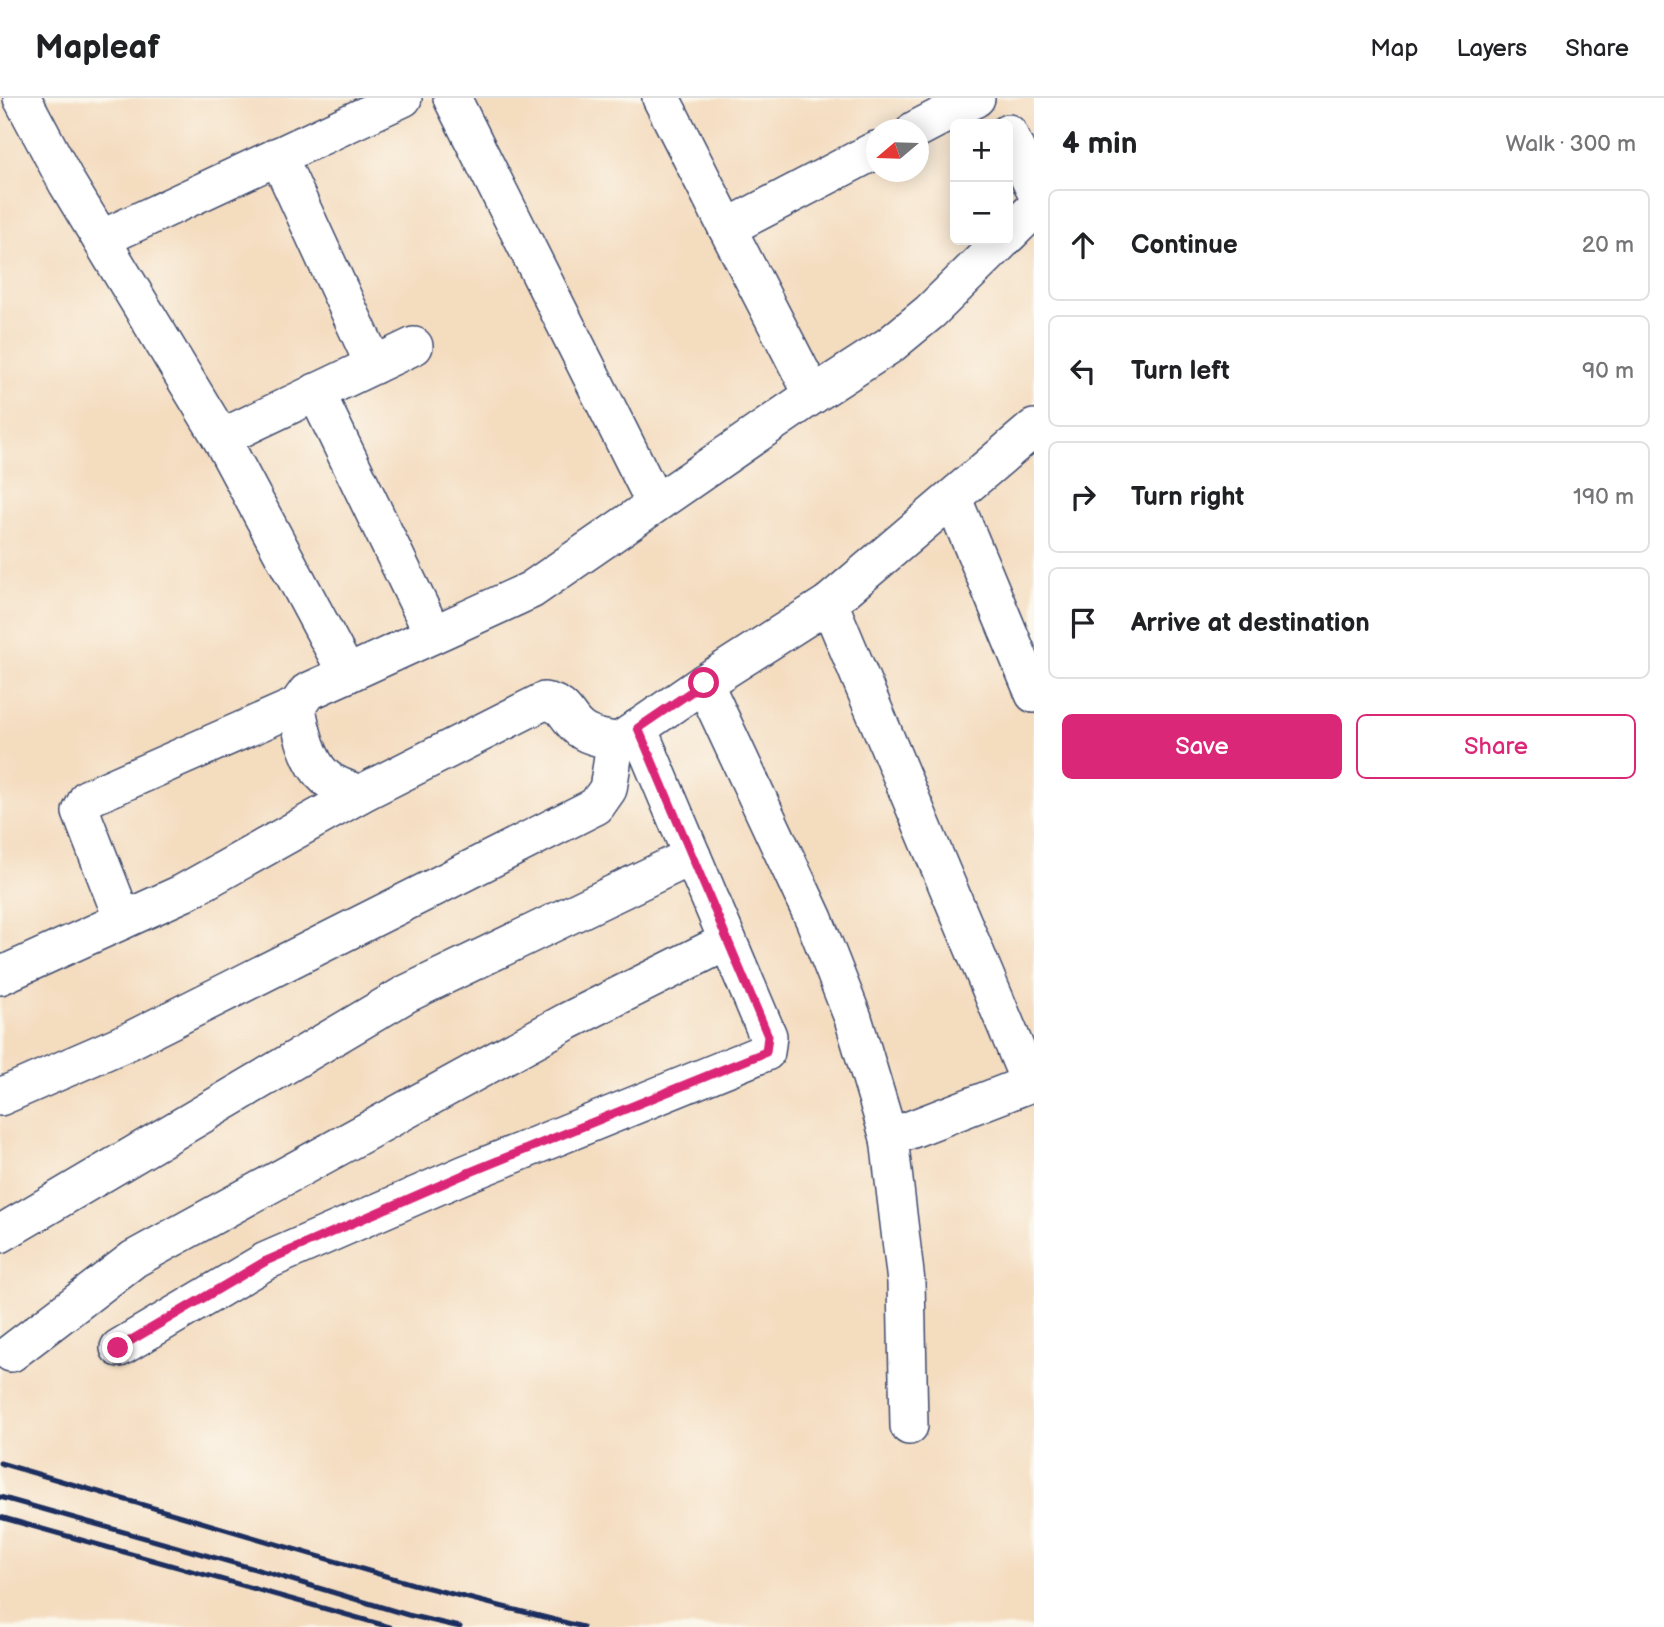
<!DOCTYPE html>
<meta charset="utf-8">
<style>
:root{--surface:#fff;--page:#f6f6f6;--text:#202124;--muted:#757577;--line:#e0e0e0;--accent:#db2777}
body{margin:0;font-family:"Balsamiq Sans",sans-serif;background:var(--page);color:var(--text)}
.controls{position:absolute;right:21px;top:21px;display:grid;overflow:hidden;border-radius:10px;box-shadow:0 4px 18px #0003}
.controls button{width:63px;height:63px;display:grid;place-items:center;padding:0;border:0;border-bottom:2px solid var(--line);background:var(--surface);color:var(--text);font:35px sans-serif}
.compass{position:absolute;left:866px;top:21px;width:63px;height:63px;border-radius:50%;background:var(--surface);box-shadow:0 4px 18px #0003;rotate:251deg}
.stop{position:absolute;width:21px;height:21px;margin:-16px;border:5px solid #db2777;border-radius:50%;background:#fff}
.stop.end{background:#db2777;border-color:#fff;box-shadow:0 2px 7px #0008}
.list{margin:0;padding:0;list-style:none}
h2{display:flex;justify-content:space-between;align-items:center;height:91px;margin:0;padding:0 28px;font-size:30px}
h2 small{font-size:23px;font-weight:400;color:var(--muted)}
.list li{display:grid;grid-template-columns:46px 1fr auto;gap:21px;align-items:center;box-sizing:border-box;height:112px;margin:0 14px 14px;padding:0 14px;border:2px solid var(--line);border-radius:10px}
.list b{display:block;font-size:26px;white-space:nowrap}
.list em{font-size:23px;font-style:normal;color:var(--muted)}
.actions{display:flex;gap:14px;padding:21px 28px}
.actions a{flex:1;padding:16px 0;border:2px solid var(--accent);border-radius:10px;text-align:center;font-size:24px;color:var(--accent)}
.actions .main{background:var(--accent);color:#fff}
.icon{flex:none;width:38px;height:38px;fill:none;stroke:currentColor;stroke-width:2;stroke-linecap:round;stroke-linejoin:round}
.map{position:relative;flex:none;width:1034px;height:1529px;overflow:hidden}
header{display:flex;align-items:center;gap:42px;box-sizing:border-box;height:98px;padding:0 35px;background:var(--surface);border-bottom:2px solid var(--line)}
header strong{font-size:33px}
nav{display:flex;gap:38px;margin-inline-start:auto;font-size:24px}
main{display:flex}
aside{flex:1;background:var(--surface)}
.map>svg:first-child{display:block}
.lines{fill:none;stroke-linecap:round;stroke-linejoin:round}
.minor-casing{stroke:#3c496d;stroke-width:40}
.minor{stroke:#fff;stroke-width:37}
.rail{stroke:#1b2f5e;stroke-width:5}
.route{stroke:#db2777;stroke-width:9}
</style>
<header>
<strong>Mapleaf</strong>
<nav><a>Map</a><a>Layers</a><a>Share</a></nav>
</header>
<main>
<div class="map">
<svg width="1034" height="1529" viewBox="0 0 1034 1529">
<rect width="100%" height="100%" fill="#fbf7ec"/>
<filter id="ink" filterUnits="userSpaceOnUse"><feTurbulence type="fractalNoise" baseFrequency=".0143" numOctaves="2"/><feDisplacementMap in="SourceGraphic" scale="14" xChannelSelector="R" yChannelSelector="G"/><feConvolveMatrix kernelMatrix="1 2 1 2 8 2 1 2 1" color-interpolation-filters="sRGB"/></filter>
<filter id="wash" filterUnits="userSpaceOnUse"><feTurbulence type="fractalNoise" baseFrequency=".00686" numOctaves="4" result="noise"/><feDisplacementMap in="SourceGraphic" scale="28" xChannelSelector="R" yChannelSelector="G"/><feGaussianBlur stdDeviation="1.57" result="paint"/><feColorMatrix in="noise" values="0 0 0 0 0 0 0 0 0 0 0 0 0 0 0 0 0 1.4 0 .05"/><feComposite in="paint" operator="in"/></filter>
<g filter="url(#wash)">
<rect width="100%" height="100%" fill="#f4dcbf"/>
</g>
<g filter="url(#ink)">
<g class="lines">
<g class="minor-casing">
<g id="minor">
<path d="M22,0L67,85L221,340L347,576L307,594L297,608C300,630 308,664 325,679C333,687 349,692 360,696L544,603C570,607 565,623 584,634C594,640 607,641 618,644"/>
<polyline points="452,0 655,405"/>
<polyline points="661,0 727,130"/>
<polyline points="915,32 976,0"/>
<polyline points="1008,35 1034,90"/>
<polyline points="278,58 374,267"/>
<polyline points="1008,137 1034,111"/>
<polyline points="101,141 403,0"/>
<polyline points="316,294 433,536"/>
<polyline points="813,297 727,130 876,52"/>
<polyline points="221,340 414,248"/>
<polyline points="953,401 1034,596"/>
<polyline points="829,505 1030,985"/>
<polyline points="347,576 531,492 813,297 890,247 930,214 1003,142"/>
<polyline points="704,585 814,821 853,920 889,1040 1034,984"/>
<polyline points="123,822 81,714 88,700 297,608"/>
<polyline points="0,878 183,795 360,696"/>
<polyline points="0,999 129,943 596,708 608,691 614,653 618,644 704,585 829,505 1034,330"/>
<polyline points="889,1040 906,1184 909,1328"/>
<polyline points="0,1136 406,896 692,758"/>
<polyline points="119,1250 266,1163 463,1077 766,954 768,938 638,630"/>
<polyline points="11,1255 134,1161 566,924 728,843"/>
</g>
</g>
<use href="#minor" class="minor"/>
<g class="rail">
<polyline points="0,1365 413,1486 583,1529"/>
<polyline points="0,1399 262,1473 408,1517 460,1529"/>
<polyline points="0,1419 390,1529"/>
</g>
</g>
</g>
<g class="lines" filter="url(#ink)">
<polyline class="route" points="118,1250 266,1163 463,1077 766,954 768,938 638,630 704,585"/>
</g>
</svg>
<div class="controls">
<button>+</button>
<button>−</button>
</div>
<svg class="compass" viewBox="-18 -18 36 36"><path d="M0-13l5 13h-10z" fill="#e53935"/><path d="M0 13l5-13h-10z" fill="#757577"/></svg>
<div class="stop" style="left:704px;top:585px"></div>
<div class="stop end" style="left:118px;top:1250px"></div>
</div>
<aside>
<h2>4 min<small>Walk · 300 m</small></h2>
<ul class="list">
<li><svg class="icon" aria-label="ahead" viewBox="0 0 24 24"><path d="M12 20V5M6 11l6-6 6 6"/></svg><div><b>Continue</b></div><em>20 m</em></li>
<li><svg class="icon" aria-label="left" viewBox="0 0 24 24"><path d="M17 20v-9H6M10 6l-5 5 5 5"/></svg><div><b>Turn left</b></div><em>90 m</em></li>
<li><svg class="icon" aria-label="right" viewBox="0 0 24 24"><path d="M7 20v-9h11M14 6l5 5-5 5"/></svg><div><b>Turn right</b></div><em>190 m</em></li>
<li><svg class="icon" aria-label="arrive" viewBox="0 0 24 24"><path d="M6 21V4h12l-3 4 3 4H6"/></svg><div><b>Arrive at destination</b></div></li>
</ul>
<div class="actions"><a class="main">Save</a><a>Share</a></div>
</aside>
</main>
